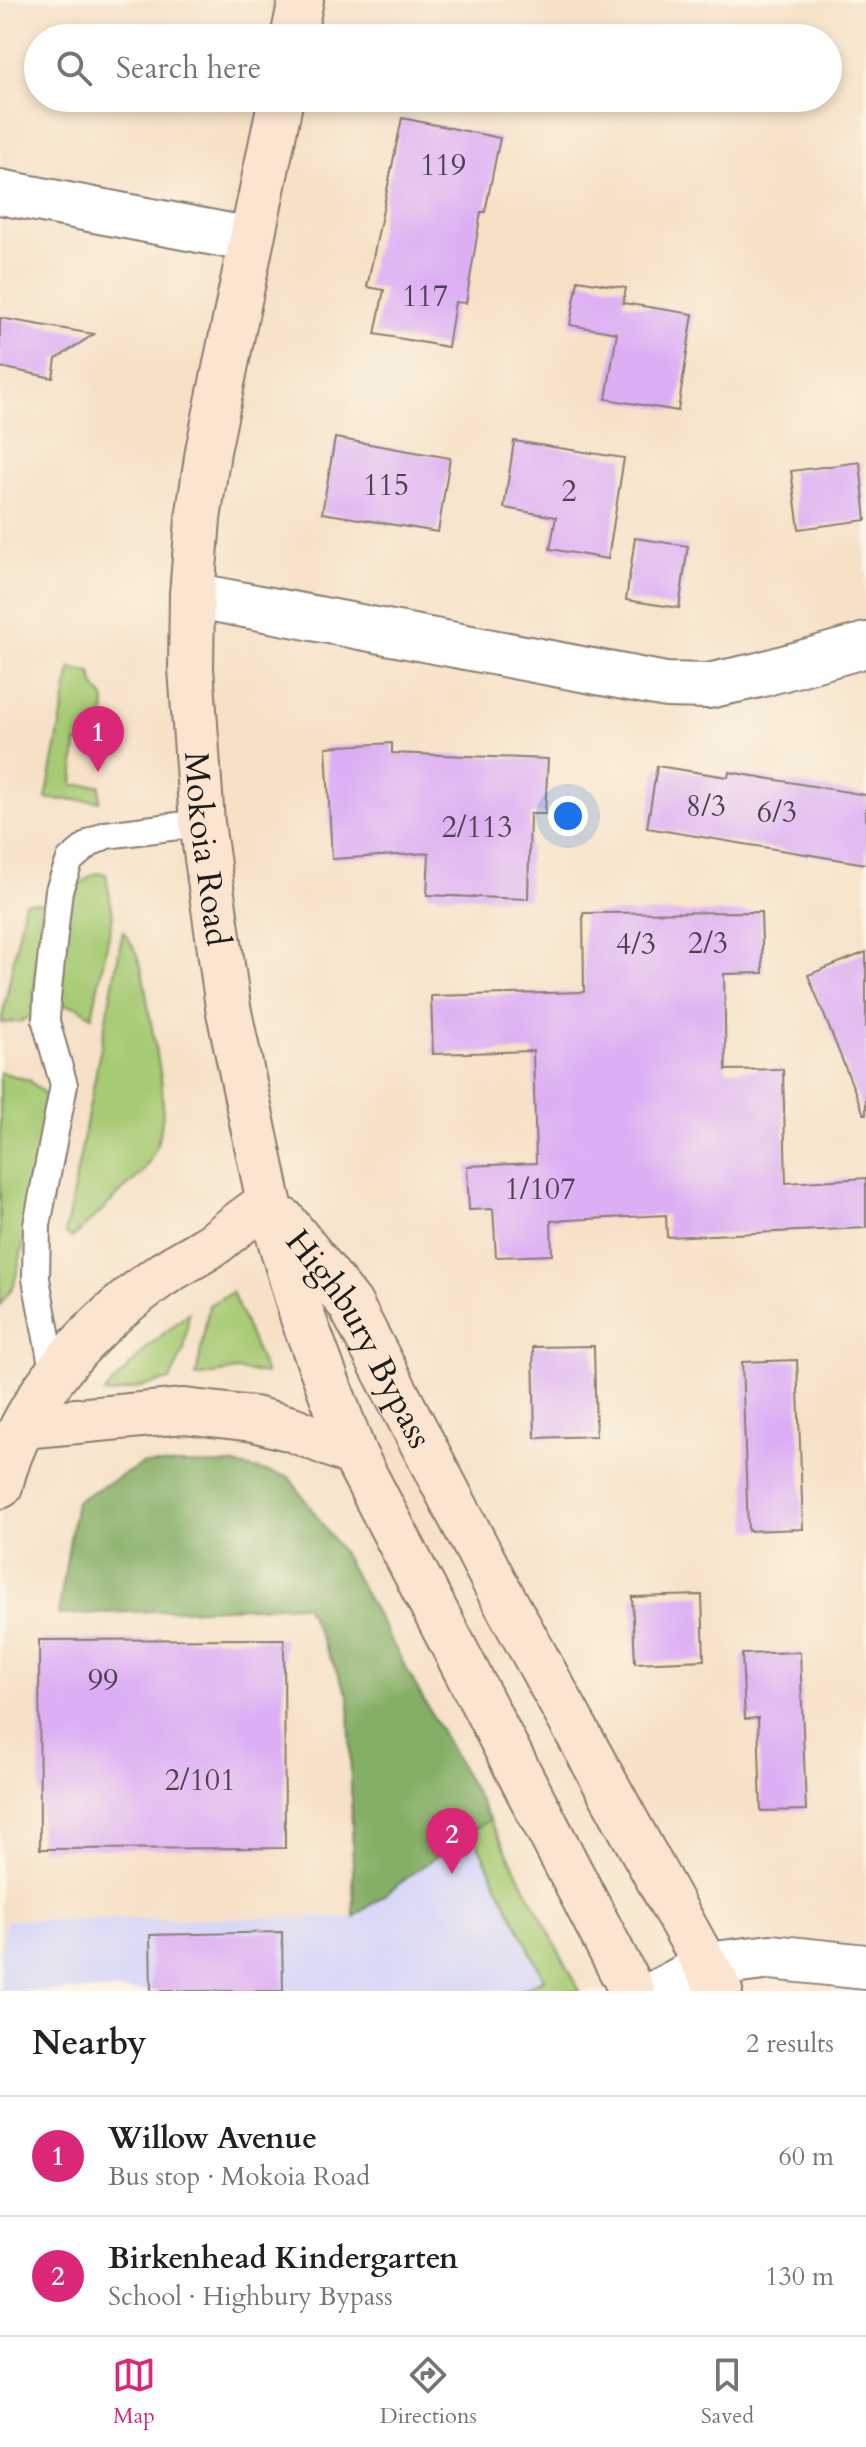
<!DOCTYPE html>
<meta charset="utf-8">
<style>
:root{--surface:#fff;--page:#f2f2f2;--text:#202124;--muted:#757577;--line:#e0e0e0;--accent:#db2777}
body{margin:0;font-family:Cardo,serif;background:var(--page);color:var(--text)}
.you{position:absolute;left:568px;top:816px;width:28px;height:28px;margin:-20px;border:6px solid #fff;border-radius:50%;background:#1a73e8;box-shadow:0 0 0 12px #1a73e833}
.badge{display:grid;place-items:center;width:52px;height:52px;border-radius:50%;background:var(--accent);color:#fff;font-size:26px;font-weight:700}
.pin{position:absolute;translate:-50% -66px;filter:drop-shadow(0 2px 4px #0008)}
.pin::after{content:'';position:absolute;top:42px;width:28px;height:24px;background:inherit;clip-path:polygon(0 0,100% 0,50% 100%)}
.list{margin:0;padding:0;list-style:none}
h2{display:flex;justify-content:space-between;align-items:center;height:104px;margin:0;padding:0 32px;font-size:34px}
h2 small{font-size:26px;font-weight:400;color:var(--muted)}
.list li{display:grid;grid-template-columns:52px 1fr auto;gap:24px;align-items:center;box-sizing:border-box;height:120px;padding:0 32px;border-top:2px solid var(--line)}
.list b{display:block;font-size:30px;white-space:nowrap}
.list p{margin:0;font-size:26px;white-space:nowrap;color:var(--muted)}
.list em{font-size:26px;font-style:normal;color:var(--muted)}
.icon{flex:none;width:44px;height:44px;fill:none;stroke:currentColor;stroke-width:2;stroke-linecap:round;stroke-linejoin:round}
.map{position:relative;flex:none;width:866px;height:1991px;overflow:hidden}
.search{position:absolute;background:var(--surface);box-shadow:0 4px 12px #0003;left:24px;right:24px;top:24px;height:88px;display:flex;align-items:center;gap:20px;box-sizing:border-box;padding:0 28px;border-radius:44px;color:var(--muted);font-size:30px}
.sheet{height:344px;background:var(--surface)}
nav{display:flex;justify-content:space-around;align-items:center;box-sizing:border-box;height:112px;border-top:2px solid var(--line);background:var(--surface);font-size:22px;color:var(--muted)}
nav a{display:grid;justify-items:center;gap:4px}
nav .on{color:var(--accent)}
.map>svg:first-child{display:block}
.built{fill:#d7d7f8}
.green{fill:#a7cb75;stroke:#627448;stroke-width:2}
.forest{fill:#85af66;stroke:#506641;stroke-width:2}
.building{fill:#dcaff4}
.lines{fill:none;stroke-linecap:round;stroke-linejoin:round}
.lane-casing{stroke:#897e72;stroke-width:30}
.street-casing{stroke:#897e72;stroke-width:48}
.secondary-casing{stroke:#897e72;stroke-width:48}
.lane{stroke:#fff;stroke-width:26}
.street{stroke:#fff;stroke-width:44}
.secondary{stroke:#fce5d0;stroke-width:44}
.labels{text-anchor:middle;stroke-width:7;stroke-linejoin:round;paint-order:stroke}
.number-label{font-size:30px;fill:#4c4152}
.street-label{font-size:34px;fill:#1c1c1c;stroke:#fcf5e5}
</style>
<div class="map">
<svg width="866" height="1991" viewBox="0 0 866 1991">
<rect width="100%" height="100%" fill="#fcf5e5"/>
<filter id="ink" filterUnits="userSpaceOnUse"><feTurbulence type="fractalNoise" baseFrequency=".0125" numOctaves="2"/><feDisplacementMap in="SourceGraphic" scale="16" xChannelSelector="R" yChannelSelector="G"/><feConvolveMatrix kernelMatrix="1 2 1 2 8 2 1 2 1" color-interpolation-filters="sRGB"/></filter>
<filter id="wash" filterUnits="userSpaceOnUse"><feTurbulence type="fractalNoise" baseFrequency=".006" numOctaves="4" result="noise"/><feDisplacementMap in="SourceGraphic" scale="32" xChannelSelector="R" yChannelSelector="G"/><feGaussianBlur stdDeviation="1.8" result="paint"/><feColorMatrix in="noise" values="0 0 0 0 0 0 0 0 0 0 0 0 0 0 0 0 0 1.4 0 .05"/><feComposite in="paint" operator="in"/></filter>
<g filter="url(#wash)">
<rect width="100%" height="100%" fill="#f6e1c7"/>
<polygon class="built" points="471,1831 544,1979 520,1991 0,1991 0,1955 6,1920 354,1917"/>
<g class="green">
<polygon points="71,668 91,673 95,686 105,700 103,743 76,743 73,785 100,785 100,801 46,799"/>
<path d="M96,873L106,874L113,915L92,1016L78,1007L62,1004L58,997C61,970 62,910 76,889C82,881 88,878 96,873Z"/>
<polygon points="25,902 42,903 33,1015 20,1022 1,1023"/>
<path d="M123,931C146,961 144,987 151,1023C160,1073 176,1126 143,1171C137,1179 128,1185 121,1192C105,1208 88,1223 72,1238L65,1234Z"/>
<polygon points="0,1072 29,1080 50,1099 49,1133 14,1285 0,1305"/>
<polygon points="232,1292 266,1374 237,1370 196,1377 209,1305"/>
<polygon points="189,1313 184,1350 170,1380 112,1394 104,1393 150,1345"/>
<polygon points="490,1820 580,1991 520,1991 544,1979 471,1831"/>
</g>
<polygon class="forest" points="143,1464 232,1464 289,1477 342,1552 490,1820 471,1831 354,1917 349,1697 305,1605 58,1615 76,1501"/>
<g id="blocks">
<g class="building">
<polygon points="402,118 500,138 485,212 481,212 466,303 455,302 448,347 375,334 384,290 367,287"/>
<polygon points="578,280 626,288 623,303 693,314 678,411 606,399 617,333 570,325"/>
<polygon points="0,318 94,334 56,359 53,378 0,367"/>
<polygon points="335,438 450,458 438,532 322,513"/>
<polygon points="514,441 624,458 608,559 550,549 556,517 504,508"/>
<polygon points="860,462 866,520 799,529 791,471"/>
<polygon points="635,538 688,546 679,608 626,600"/>
<polygon points="392,743 392,753 548,759 545,814 530,814 528,899 427,895 429,853 332,859 326,747"/>
<polygon points="657,766 728,777 729,772 866,795 866,864 647,828"/>
<polygon points="761,912 763,973 724,974 726,1070 783,1069 786,1183 866,1178 866,1228 667,1237 666,1215 551,1221 552,1255 496,1257 493,1209 469,1210 467,1166 536,1163 533,1051 433,1054 431,996 584,992 583,913"/>
<polygon points="866,952 866,1114 864,1114 808,975"/>
<polygon points="594,1346 596,1436 535,1438 533,1347"/>
<polygon points="797,1360 803,1529 748,1531 742,1362"/>
<polygon points="702,1595 704,1660 635,1663 632,1597"/>
<polygon points="284,1639 285,1848 40,1849 39,1640"/>
<polygon points="800,1652 806,1810 761,1811 758,1718 745,1719 742,1654"/>
<polygon points="282,1932 283,1991 151,1991 150,1935"/>
</g>
</g>
</g>
<g filter="url(#ink)">
<use href="#blocks" fill-opacity="0" stroke="#897e72" stroke-width="2"/>
<g class="lines">
<g class="lane-casing">
<polyline id="lane" points="54,1375 36,1279 37,1225 64,1085 46,1022 47,998 59,890 70,860 92,842 106,835 202,823"/>
</g>
<g class="street-casing">
<g id="street">
<polyline points="0,192 251,240"/>
<polyline points="192,595 666,685 708,686 759,675 866,645"/>
<polyline points="659,1991 707,1965 771,1957 866,1967"/>
</g>
</g>
<g class="secondary-casing">
<g id="secondary">
<polyline points="293,38 301,0"/>
<path id="s1" d="M281,98L208,451L198,519L192,595L191,668L202,823L228,1007L269,1202L303,1318L354,1454L632,1991"/>
<path id="s2" d="M283,1220L350,1304L496,1585L720,1991"/>
<polyline points="23,1426 184,1411 254,1419 292,1429 354,1454"/>
<path d="M0,1486C21,1400 88,1327 159,1277C177,1264 198,1255 216,1242C233,1228 250,1215 269,1202"/>
</g>
</g>
<use href="#lane" class="lane"/>
<use href="#street" class="street"/>
<use href="#secondary" class="secondary"/>
</g>
</g>
<g class="labels">
<g class="number-label">
<text x="443" y="175">119</text>
<text x="425" y="306">117</text>
<text x="386" y="495">115</text>
<text x="569" y="501">2</text>
<text x="706" y="816">8/3</text>
<text x="777" y="822">6/3</text>
<text x="477" y="837">2/113</text>
<text x="708" y="953">2/3</text>
<text x="636" y="954">4/3</text>
<text x="540" y="1199">1/107</text>
<text x="103" y="1690">99</text>
<text x="200" y="1790">2/101</text>
</g>
<g class="street-label">
<text dy="12" stroke="none"><textPath href="#s1" startOffset="760">Mokoia Road</textPath></text>
<text dy="12" stroke="none"><textPath href="#s2" startOffset="142">Highbury Bypass</textPath></text>
</g>
</g>
</svg>
<div class="you"></div>
<div class="pin badge" style="left:98px;top:772px">1</div>
<div class="pin badge" style="left:452px;top:1874px">2</div>
<div class="search"><svg class="icon" aria-label="search" viewBox="0 0 24 24"><circle cx="10" cy="10" r="6"/><path d="M15 15l6 6"/></svg>Search here</div>
</div>
<section class="sheet">
<h2>Nearby<small>2 results</small></h2>
<ul class="list">
<li><span class="badge">1</span><div><b>Willow Avenue</b><p>Bus stop · Mokoia Road</p></div><em>60 m</em></li>
<li><span class="badge">2</span><div><b>Birkenhead Kindergarten</b><p>School · Highbury Bypass</p></div><em>130 m</em></li>
</ul>
</section>
<nav>
<a class="on"><svg class="icon" aria-label="map" viewBox="0 0 24 24"><path d="M3 6l6-2 6 2 6-2v14l-6 2-6-2-6 2zM9 4v14M15 6v14"/></svg>Map</a>
<a><svg class="icon" aria-label="directions" viewBox="0 0 24 24"><path d="M12 3l9 9-9 9-9-9zM9 14v-3h6M13 9l2 2-2 2"/></svg>Directions</a>
<a><svg class="icon" aria-label="saved" viewBox="0 0 24 24"><path d="M7 4h10v16l-5-4-5 4z"/></svg>Saved</a>
</nav>
